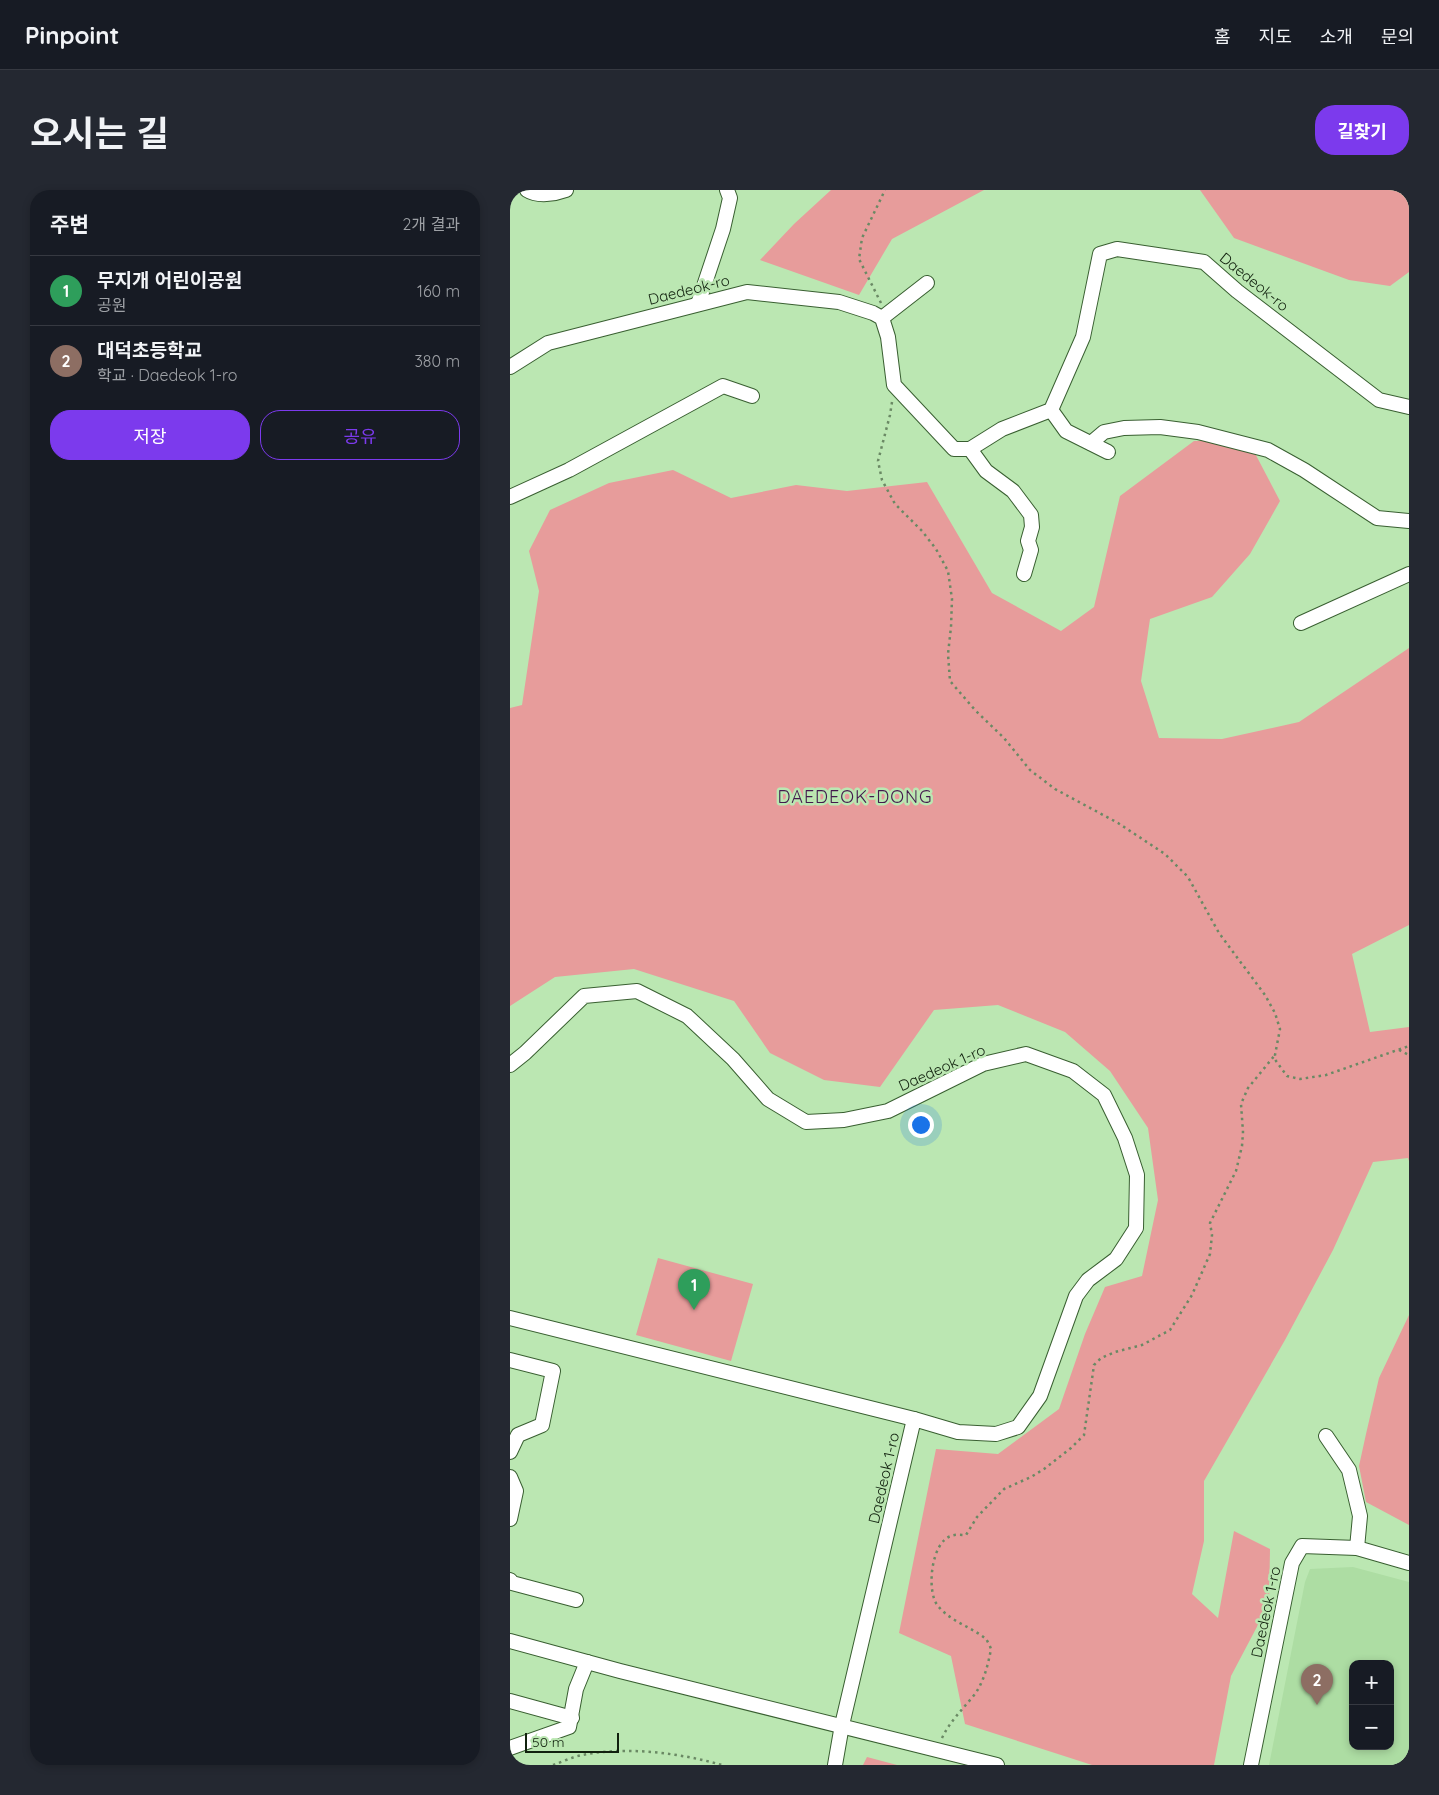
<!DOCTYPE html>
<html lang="ko">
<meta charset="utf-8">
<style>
:root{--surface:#171b24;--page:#242831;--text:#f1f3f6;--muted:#9ea1a6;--line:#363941;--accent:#7c3aed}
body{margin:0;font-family:Quicksand,"Noto Sans KR",sans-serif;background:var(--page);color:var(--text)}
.controls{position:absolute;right:15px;bottom:15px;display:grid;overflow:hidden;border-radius:10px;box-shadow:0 2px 8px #0003}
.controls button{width:45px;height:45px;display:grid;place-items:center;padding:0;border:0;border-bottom:1px solid var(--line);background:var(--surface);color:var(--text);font:25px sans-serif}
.scale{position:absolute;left:15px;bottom:12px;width:94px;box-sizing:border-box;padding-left:5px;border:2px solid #11210e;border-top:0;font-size:14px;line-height:18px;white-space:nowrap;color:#11210e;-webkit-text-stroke:4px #bbe7b2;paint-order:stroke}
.you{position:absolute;left:410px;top:934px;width:18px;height:18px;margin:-12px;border:4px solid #fff;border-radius:50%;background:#1a73e8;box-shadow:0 0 0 8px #1a73e833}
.badge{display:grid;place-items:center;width:32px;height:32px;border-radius:50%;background:var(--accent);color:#fff;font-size:16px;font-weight:700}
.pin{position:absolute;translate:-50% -41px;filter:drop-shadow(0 1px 2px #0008)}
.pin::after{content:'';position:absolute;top:26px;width:18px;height:15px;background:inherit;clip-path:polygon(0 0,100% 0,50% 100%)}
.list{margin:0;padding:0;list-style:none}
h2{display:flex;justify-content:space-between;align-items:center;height:65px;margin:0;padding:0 20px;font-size:21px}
h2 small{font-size:16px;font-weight:400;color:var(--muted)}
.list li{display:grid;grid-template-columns:32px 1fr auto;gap:15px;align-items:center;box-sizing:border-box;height:70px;padding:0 20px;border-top:1px solid var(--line)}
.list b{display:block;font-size:19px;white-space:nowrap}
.list p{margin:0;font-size:16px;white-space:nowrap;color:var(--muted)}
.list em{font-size:16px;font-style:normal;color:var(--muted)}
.actions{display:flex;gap:10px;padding:15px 20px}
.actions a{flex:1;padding:11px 0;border:1px solid var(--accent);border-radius:20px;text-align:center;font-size:18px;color:var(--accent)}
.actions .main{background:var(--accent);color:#fff}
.map{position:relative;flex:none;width:899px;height:1575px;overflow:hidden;border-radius:20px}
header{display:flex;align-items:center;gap:30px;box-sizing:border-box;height:70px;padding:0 25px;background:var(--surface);border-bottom:1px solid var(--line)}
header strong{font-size:24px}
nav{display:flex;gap:28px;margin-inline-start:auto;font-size:18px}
.intro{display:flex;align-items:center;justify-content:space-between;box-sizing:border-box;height:120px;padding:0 30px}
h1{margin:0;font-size:35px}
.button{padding:12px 22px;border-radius:20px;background:var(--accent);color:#fff;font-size:18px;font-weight:700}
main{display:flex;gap:30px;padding:0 30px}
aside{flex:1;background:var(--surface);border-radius:20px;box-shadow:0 2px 8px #0003}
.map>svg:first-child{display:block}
.built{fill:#addda3;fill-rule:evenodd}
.green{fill:#e79c9b}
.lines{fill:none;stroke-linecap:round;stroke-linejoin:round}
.street-casing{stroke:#395f31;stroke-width:16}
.path{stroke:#6a8964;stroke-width:2.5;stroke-dasharray:2.5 4;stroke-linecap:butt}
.street{stroke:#fff;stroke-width:14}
.labels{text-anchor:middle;stroke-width:5;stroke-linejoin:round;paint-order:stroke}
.street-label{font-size:15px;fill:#11210e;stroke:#bbe7b2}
.quarter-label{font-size:18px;letter-spacing:1px;fill:#43194d;stroke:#bbe7b2}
</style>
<header>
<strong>Pinpoint</strong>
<nav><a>홈</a><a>지도</a><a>소개</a><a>문의</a></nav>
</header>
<div class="intro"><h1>오시는 길</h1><a class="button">길찾기</a></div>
<main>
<aside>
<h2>주변<small>2개 결과</small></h2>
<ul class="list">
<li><span class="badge" style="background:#2e9e5b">1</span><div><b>무지개 어린이공원</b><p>공원</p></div><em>160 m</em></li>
<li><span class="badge" style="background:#8d6e63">2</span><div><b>대덕초등학교</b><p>학교 · Daedeok 1-ro</p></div><em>380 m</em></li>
</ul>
<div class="actions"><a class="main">저장</a><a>공유</a></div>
</aside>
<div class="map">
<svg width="899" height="1575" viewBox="0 0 899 1575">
<rect width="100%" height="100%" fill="#bbe7b2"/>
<path class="built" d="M843,1377L899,1392V1575H759L795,1392L800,1379ZM843,1474H880V1556H843Z"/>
<g class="green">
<polygon points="321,0 474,0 382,49 349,105 250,70 284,34"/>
<polygon points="690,0 899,0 899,82 880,96 839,90 724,48"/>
<polygon points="738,250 770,311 740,364 702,407 640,429 631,491 649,548 712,549 789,532 899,458 899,735 842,764 860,842 899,837 899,971 898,968 863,972 823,1060 775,1150 694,1291 694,1351 682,1404 708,1428 724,1341 760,1359 759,1414 721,1486 704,1575 582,1575 455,1534 441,1466 389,1443 426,1259 488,1264 549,1219 575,1144 595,1097 632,1086 648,1010 638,938 600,881 555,842 488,815 424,820 370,897 314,890 260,863 224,811 124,779 45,787 0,816 0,518 12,515 29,401 19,361 40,320 99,293 163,280 221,308 286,295 337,301 417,292 482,403 551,441 584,417 610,306 684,251"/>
<polygon points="148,1068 243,1094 221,1171 126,1145"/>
<polygon points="899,1120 899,1335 856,1312 849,1276 856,1244 869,1188 899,1125"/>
<polygon points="357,1567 387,1575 353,1575"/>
</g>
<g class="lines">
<g class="street-casing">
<g id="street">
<path d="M17,0C28,7 45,4 56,0"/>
<polyline points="188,114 213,39 220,8 217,0"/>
<polyline points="372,128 417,93"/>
<polyline points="0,177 38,153 237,102 329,112 363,123 372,128 378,147 384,195 444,259 460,259 492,239 541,220 573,147 590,64 607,59 694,72 727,101 869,210 899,217"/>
<polyline points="541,220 556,241 598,262"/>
<polyline points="581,253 594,242 614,238 650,237 688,242 758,260 794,280 867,328 899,331"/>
<polyline points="460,259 476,281 503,301 521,325 522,337 518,351 521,360 514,384"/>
<polyline points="0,307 59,280 213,196 242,206"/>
<polyline points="791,433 899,384"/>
<polyline points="0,875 15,863 74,806 127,801 177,826 223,869 258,909 296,932 334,930 378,921 473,874 516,864 563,881 594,905 615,948 627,985 626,1038 606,1069 578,1090 566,1106 530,1206 508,1237 486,1244 448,1242 404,1229 332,1535 325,1575"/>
<polyline points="0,1128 404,1229"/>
<polyline points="0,1170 43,1181 32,1235 8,1245 0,1262"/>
<polyline points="816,1246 839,1280 850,1326 847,1358"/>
<polyline points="0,1287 6,1301 0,1329"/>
<polyline points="0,1390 2,1393 66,1410"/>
<polyline points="0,1451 110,1481 487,1575"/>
<polyline points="0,1511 62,1528"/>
<polyline points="0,1558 59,1537 66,1499 77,1472"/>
<polyline points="741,1575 782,1373 792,1356 847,1358 899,1373"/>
</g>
</g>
<g class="path">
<polyline points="371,113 349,69 352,48 375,0"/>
<polyline points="382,212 380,225 368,271 372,290 385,314 412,341 426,359 438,381 442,409 441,437 438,464 440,491 465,520 494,548 520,580 545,599 608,633 655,664 678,687 709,743 755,805 765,823 770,839 765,865 766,871 777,886 790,889 816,885 899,856"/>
<polyline points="889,860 899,865"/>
<path d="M432,1548C440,1531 453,1519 465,1504C474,1491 478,1475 481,1459C480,1456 478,1452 476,1449C462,1437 441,1432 428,1416C416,1402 421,1352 441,1346C445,1344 451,1345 456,1345L467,1327L494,1299L521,1287L534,1279L561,1258L574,1245L584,1175L591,1168L605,1162L632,1155L660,1140L682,1105L700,1064L702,1045L700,1033L726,981L732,956L733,942L731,914L738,898L765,865"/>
<path d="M43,1575C52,1572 62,1567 72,1565C116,1556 170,1563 212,1575"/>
</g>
<use href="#street" class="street"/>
</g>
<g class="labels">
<g class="street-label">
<text transform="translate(744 92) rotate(39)" y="5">Daedeok-ro</text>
<text transform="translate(179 100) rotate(-14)" y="5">Daedeok-ro</text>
<text transform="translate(432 878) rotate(-24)" y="5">Daedeok 1-ro</text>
<text transform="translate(374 1288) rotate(-77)" y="5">Daedeok 1-ro</text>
<text transform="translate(756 1422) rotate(-78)" y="5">Daedeok 1-ro</text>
</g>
<g class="quarter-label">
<text x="345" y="613">DAEDEOK-DONG</text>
</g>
</g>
</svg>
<div class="controls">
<button>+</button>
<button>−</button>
</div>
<div class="scale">50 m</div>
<div class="you"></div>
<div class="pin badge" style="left:184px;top:1120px;background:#2e9e5b">1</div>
<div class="pin badge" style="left:807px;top:1515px;background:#8d6e63">2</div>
</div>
</main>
